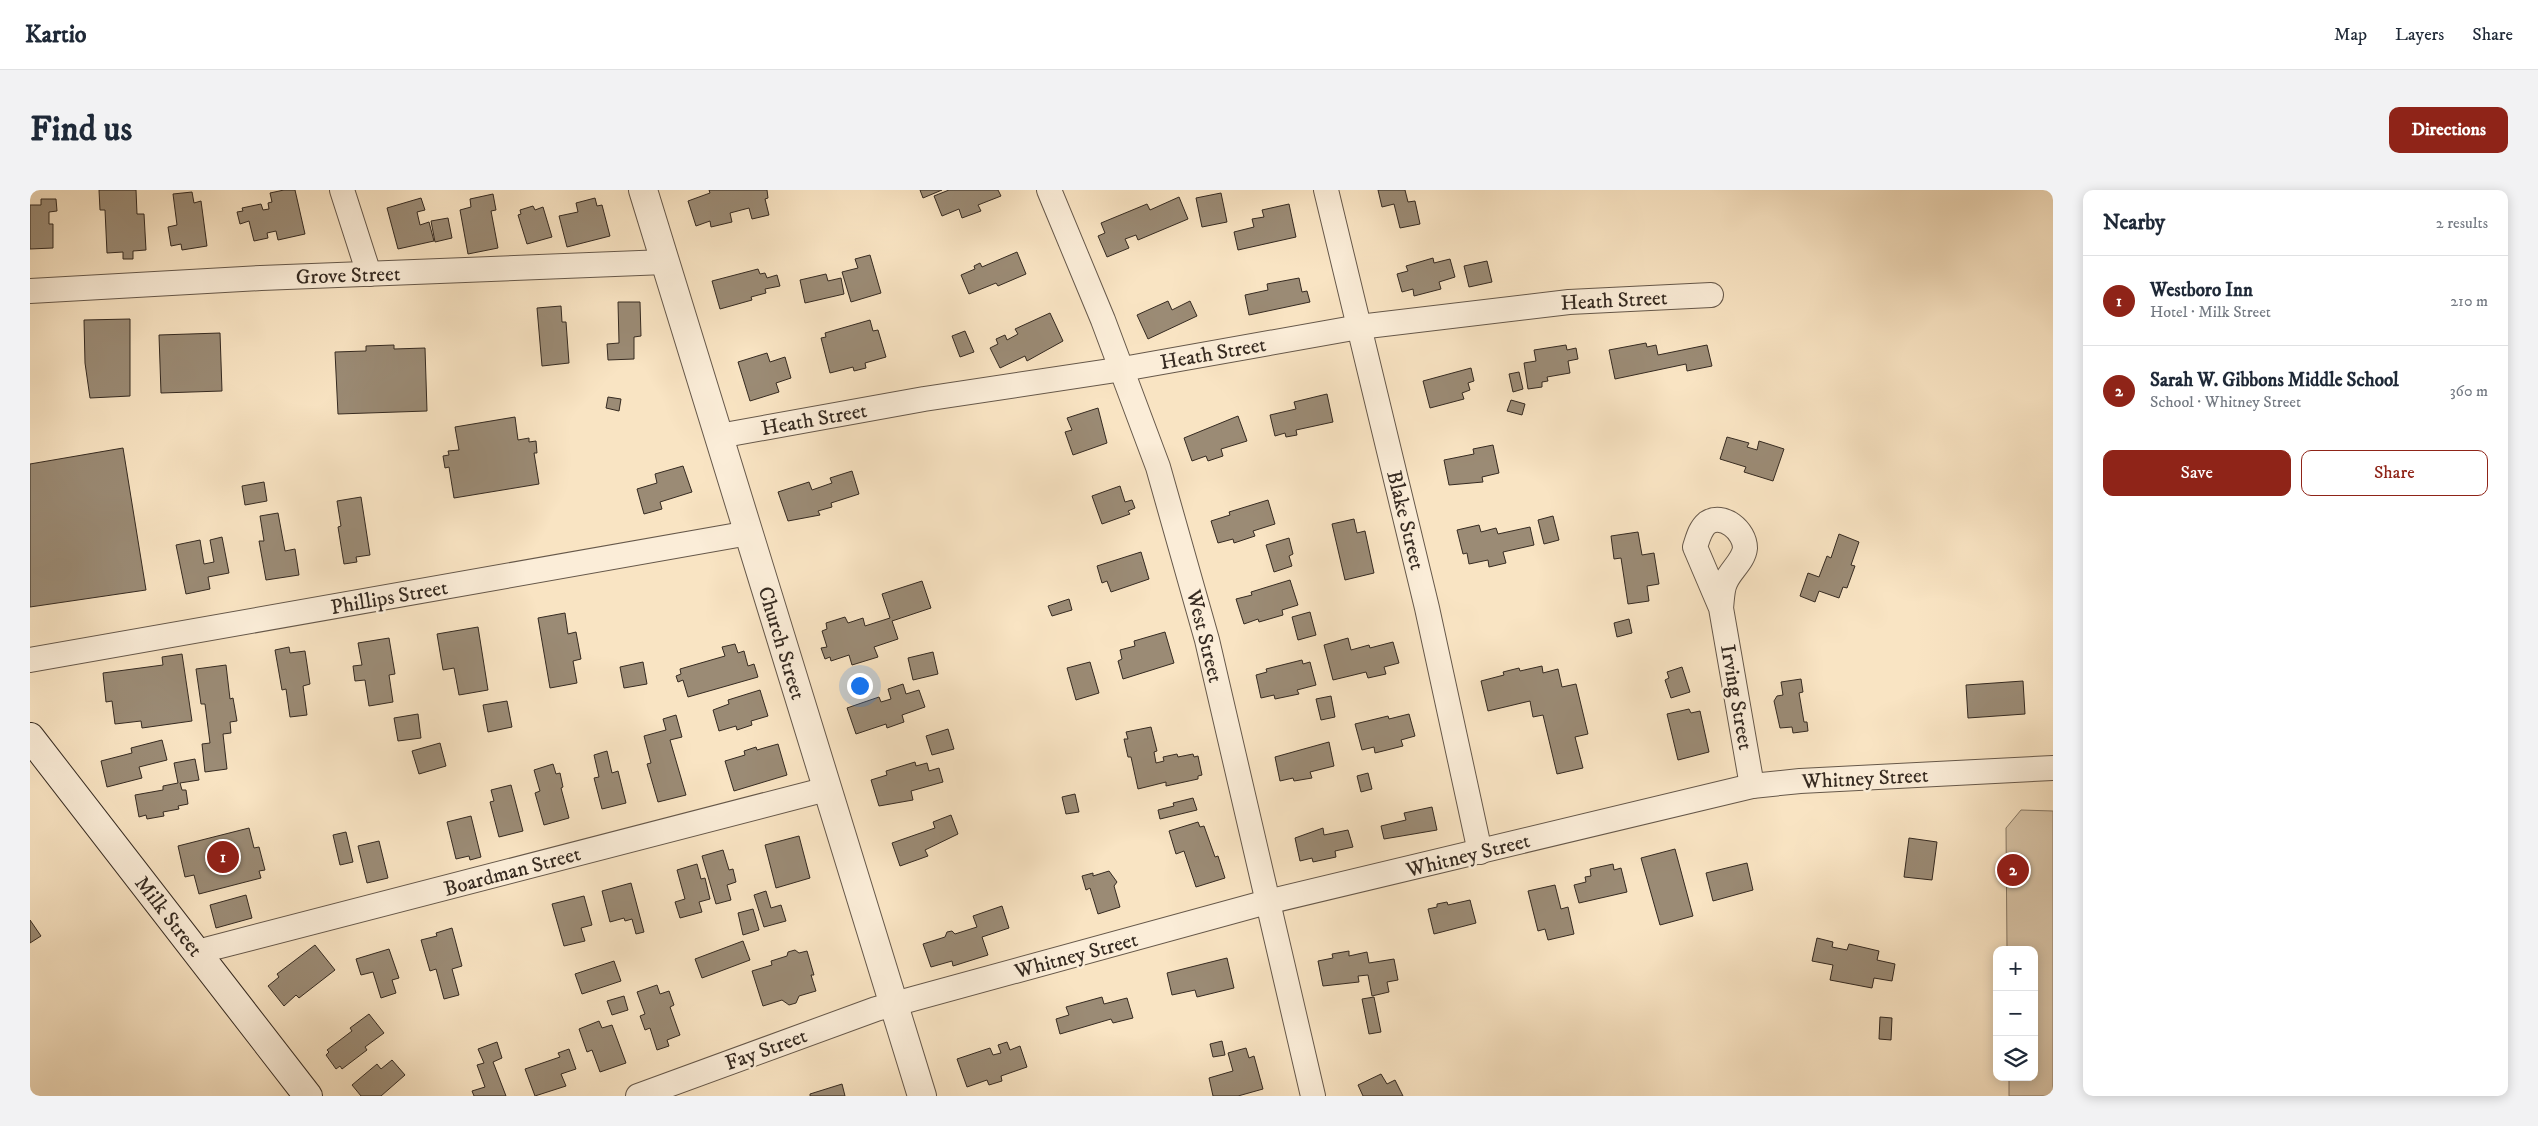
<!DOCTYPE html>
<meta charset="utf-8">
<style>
:root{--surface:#fff;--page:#f2f2f3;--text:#1f2937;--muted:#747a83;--line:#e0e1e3;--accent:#8f2418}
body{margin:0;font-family:"IM FELL DW Pica",serif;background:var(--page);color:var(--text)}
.controls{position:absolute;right:15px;bottom:15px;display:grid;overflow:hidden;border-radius:10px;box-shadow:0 2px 12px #0003}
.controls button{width:45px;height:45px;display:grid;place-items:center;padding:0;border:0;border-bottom:1px solid var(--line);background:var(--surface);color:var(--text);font:25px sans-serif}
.you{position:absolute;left:829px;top:495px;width:18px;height:18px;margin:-12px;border:4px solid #fff;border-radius:50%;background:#1a73e8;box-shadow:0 0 0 8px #1a73e833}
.badge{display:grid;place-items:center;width:32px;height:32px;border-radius:50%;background:var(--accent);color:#fff;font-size:16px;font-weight:700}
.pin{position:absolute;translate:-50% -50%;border:2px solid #fff;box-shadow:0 1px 5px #0006}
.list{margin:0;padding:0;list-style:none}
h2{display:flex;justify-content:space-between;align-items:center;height:65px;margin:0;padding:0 20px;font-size:21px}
h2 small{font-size:16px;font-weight:400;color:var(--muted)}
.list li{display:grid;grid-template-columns:32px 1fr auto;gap:15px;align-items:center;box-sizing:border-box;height:90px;padding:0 20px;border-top:1px solid var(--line)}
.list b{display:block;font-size:19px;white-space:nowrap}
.list p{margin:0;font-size:16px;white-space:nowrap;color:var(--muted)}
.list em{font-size:16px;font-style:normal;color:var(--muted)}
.actions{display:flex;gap:10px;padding:15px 20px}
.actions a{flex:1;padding:11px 0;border:1px solid var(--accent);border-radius:10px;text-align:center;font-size:18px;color:var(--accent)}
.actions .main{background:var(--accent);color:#fff}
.icon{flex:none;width:28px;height:28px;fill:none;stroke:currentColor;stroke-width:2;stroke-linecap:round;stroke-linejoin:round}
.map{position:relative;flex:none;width:2023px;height:906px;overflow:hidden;border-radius:10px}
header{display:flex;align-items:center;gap:30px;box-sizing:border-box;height:70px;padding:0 25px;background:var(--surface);border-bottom:1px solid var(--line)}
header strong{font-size:24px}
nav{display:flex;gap:28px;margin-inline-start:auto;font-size:18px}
.intro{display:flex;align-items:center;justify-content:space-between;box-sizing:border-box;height:120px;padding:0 30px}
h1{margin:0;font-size:35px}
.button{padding:12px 22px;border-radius:10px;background:var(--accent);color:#fff;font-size:18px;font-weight:700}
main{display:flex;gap:30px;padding:0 30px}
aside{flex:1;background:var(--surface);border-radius:10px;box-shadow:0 2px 12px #0003}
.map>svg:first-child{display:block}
.green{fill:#d8c4a7;stroke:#867764}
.building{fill:#9b8b75;stroke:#352a21}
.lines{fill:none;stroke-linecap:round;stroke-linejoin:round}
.minor-casing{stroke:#66584a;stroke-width:26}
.tertiary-casing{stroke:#66584a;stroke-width:30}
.secondary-casing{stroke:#352a21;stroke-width:30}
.minor{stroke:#fbedd8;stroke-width:24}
.tertiary{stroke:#fbedd8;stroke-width:28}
.secondary{stroke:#fbedd8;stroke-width:28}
.labels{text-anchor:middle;stroke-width:5;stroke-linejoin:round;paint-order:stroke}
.street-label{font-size:21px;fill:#352a21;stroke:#fbedd8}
</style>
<header>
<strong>Kartio</strong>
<nav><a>Map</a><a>Layers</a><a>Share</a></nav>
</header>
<div class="intro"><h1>Find us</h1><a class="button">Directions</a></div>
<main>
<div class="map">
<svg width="2023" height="906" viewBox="0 0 2023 906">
<rect width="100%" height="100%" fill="#f9e4c3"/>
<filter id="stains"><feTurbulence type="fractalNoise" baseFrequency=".004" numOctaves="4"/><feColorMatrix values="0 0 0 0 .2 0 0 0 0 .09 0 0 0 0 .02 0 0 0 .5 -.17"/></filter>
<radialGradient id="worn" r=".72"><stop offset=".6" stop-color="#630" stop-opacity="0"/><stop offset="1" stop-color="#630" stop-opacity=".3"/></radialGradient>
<polygon class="green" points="1991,620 2023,621 2023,906 1979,906 1979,887 2004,887 2004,760 1977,760 1976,638"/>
<g class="building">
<polygon points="69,0 106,0 107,24 114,24 116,60 103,61 103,69 93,69 93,62 77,63 75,20 70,20"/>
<polygon points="254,0 265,0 275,44 248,50 246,41 237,43 238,48 224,51 219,31 210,34 207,22 213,21 212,18 231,14 233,20 239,19 238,13 242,12 240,3"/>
<polygon points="679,0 737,0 738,8 735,9 739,25 722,29 719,18 700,23 702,32 681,37 680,31 666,36 658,11 680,3"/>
<polygon points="890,0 912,0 893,8"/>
<polygon points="919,0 968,0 971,6 948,15 951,21 932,28 929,19 912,26 904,6"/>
<polygon points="1348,0 1375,0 1378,12 1385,11 1390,34 1370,38 1364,14 1352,17"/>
<polygon points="162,2 164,13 171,11 177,56 152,60 151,54 141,56 138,37 147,35 143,4"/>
<polygon points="1191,3 1197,32 1172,37 1166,8"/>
<polygon points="463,4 466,20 461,21 468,58 438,64 430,20 441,17 440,9"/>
<polygon points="1149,7 1158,29 1108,50 1106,45 1095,49 1099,58 1077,67 1068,46 1075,43 1071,33 1117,14 1120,20"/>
<polygon points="391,8 395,20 387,22 390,35 399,32 404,51 368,59 357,18"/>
<polygon points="565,8 567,16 572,15 580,46 537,57 529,26 548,22 546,13"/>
<polygon points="11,9 26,9 27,21 19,22 19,34 23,34 23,58 0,59 0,15 11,15"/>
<polygon points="1259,14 1266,47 1208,60 1204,42 1224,37 1222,29 1234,27 1232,20"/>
<polygon points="503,16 505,20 513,17 522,47 497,54 488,25 491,24 490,20"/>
<polygon points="418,28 422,48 405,52 401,31"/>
<polygon points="987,62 996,84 968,96 966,93 939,104 931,85 945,79 944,76 950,73 952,77"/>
<polygon points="840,65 851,103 821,112 812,82 828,78 825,69"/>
<polygon points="1403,68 1404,73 1420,69 1425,87 1409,92 1411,99 1384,106 1383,99 1372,102 1367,84 1378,81 1376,76"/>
<polygon points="1457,71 1462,92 1439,97 1434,76"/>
<polygon points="728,79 730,84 735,83 737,88 747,85 750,96 735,99 736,103 721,107 722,110 690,119 682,91"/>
<polygon points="796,84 798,91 811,88 814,104 775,113 770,90"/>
<polygon points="1269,88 1272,102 1277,101 1280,112 1219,125 1215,105 1238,100 1237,94"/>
<polygon points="1138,111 1142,120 1160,111 1167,126 1118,149 1107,125"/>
<polygon points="588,112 610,112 611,146 604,147 604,169 578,170 577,154 589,153"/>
<polygon points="531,116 532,132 536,132 539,173 512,176 507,118"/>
<polygon points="1020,123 1033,151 997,171 995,166 970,178 960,158 968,154 966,149 975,145 977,150 988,144 985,139"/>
<polygon points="100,129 100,206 60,208 55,173 54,130"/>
<polygon points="840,130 843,141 848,140 856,167 835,173 836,178 824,181 823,177 800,183 791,148 796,147 795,143"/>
<polygon points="935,141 944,162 930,167 922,146"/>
<polygon points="190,143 192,201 131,203 129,145"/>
<polygon points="1616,153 1617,157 1626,155 1628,165 1677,155 1682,176 1657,181 1656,174 1585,189 1579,160"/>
<polygon points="364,155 364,159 395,158 397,221 308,224 305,162 336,161 336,156"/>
<polygon points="1536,155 1537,160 1546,158 1548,169 1538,171 1540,183 1517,187 1518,191 1512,192 1512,197 1498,199 1494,173 1506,171 1504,160"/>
<polygon points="737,163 740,172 755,167 761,188 746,193 749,202 720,211 708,172"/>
<polygon points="1441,178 1444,191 1438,193 1440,200 1432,203 1434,209 1400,218 1393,191"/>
<polygon points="1489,182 1493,199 1483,202 1479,184"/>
<polygon points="1297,204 1303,232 1266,240 1267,245 1256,247 1255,243 1245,246 1240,225 1266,219 1264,212"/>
<polygon points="578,207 591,209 589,221 576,218"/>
<polygon points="1481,210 1495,214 1492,225 1477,221"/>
<polygon points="1068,218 1077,253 1043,265 1035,242 1042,240 1037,228"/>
<polygon points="1208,226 1217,251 1191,259 1193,266 1178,271 1176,266 1162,271 1154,248"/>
<polygon points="485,227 488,250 499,248 499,252 506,251 507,263 504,263 509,294 424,308 419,277 415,278 413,266 419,265 418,261 429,260 425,237"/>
<polygon points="1697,247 1719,253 1717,257 1727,260 1729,251 1754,259 1743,291 1714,282 1716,277 1690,269"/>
<polygon points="1463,255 1469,283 1452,287 1453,292 1419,295 1414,270 1444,264 1443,259"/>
<polygon points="93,258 116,400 0,417 0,274"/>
<polygon points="653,276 662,302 630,312 632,319 614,324 607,299 627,293 625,284"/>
<polygon points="822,281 829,304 801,313 802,317 788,321 790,325 758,331 748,302 779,292 782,300 802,293 800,288"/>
<polygon points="234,292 237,311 215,315 212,296"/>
<polygon points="1090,296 1095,312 1102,310 1105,318 1098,321 1100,324 1072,334 1062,306"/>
<polygon points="331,307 340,365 326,367 327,372 314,374 308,337 311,336 307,311"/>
<polygon points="1238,310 1245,334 1223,341 1225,346 1204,353 1203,349 1188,353 1181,331 1200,325 1199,322"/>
<polygon points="248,323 255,361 265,359 269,385 236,390 229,351 234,351 230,326"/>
<polygon points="1523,326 1529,350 1514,354 1508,330"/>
<polygon points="1324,329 1327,343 1335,341 1344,383 1315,390 1302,334"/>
<polygon points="1449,335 1451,342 1466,338 1468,344 1500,337 1504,355 1473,362 1476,373 1459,377 1458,370 1439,374 1437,363 1433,364 1427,340"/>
<polygon points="1608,342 1612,365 1624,363 1629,394 1617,396 1619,411 1598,414 1591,368 1584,369 1581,346"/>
<polygon points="1809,344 1829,352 1821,375 1825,376 1817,398 1813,397 1809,408 1789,401 1785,412 1770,406 1778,383 1789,387 1797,366 1801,368"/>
<polygon points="192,347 199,383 178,387 180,399 156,404 146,355 170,350 174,374 184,372 180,350"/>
<polygon points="1259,348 1263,364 1259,366 1262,376 1244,382 1236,355"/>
<polygon points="1111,362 1119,389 1081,402 1077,391 1072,393 1067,376"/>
<polygon points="1260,390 1268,415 1252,420 1253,425 1229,432 1228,429 1214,434 1206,409 1222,405 1221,402"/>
<polygon points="892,391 901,418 862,431 868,449 844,457 848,467 822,475 819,465 801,471 800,467 795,469 791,458 797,457 792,441 797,439 796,433 815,427 818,433 833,428 835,436 860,428 852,404"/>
<polygon points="1039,409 1042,420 1022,426 1018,416"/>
<polygon points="1280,422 1286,445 1268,450 1262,427"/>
<polygon points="535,423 538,444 546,442 551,469 543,471 547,493 520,498 508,428"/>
<polygon points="1599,429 1602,443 1587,447 1584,433"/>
<polygon points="448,437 458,500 429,505 424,478 413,480 407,444"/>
<polygon points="1135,442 1144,473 1093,489 1088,471 1092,469 1090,460 1105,456 1104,451"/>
<polygon points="359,448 365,484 359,485 363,512 339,516 335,490 325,491 323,476 332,475 328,453"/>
<polygon points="1318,448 1321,460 1339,455 1340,458 1363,452 1369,473 1354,477 1356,484 1338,488 1336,482 1303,490 1294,455"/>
<polygon points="705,454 708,463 714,461 718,476 724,474 728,487 658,507 653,490 648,492 646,486 651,484 650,479 695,466 692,457"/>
<polygon points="259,457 260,463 275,461 280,494 273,496 277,525 260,527 256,499 252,500 245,460"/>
<polygon points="903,462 908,484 883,490 878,468"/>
<polygon points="152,464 162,531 112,538 111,531 85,534 82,511 76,512 73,483 133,475 132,467"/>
<polygon points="1272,470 1273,474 1280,472 1286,495 1267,500 1269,504 1245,509 1244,505 1231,508 1226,485 1237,482 1236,479"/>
<polygon points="613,472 617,494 594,498 590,477"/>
<polygon points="1060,472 1069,503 1046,510 1037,478"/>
<polygon points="196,475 200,509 203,508 207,531 200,532 201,543 193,544 197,579 175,582 172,554 180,553 175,514 171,514 166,479"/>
<polygon points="1512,476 1513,483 1528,479 1532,497 1546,494 1558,544 1545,547 1553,578 1527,584 1513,525 1503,527 1500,511 1458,521 1451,491 1474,485 1473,482 1489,478 1490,481"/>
<polygon points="1652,477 1660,502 1641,508 1635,490 1639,488 1637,482"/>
<polygon points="1771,489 1773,502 1769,503 1774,532 1777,532 1778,541 1763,543 1762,537 1750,538 1744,511 1747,506 1753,505 1751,492"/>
<polygon points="1993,491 1995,524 1938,528 1936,495"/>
<polygon points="873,494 876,504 889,500 895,517 872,525 874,532 857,538 856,534 826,544 817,518 849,507 851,512 861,509 858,499"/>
<polygon points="730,500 738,526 721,531 722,535 707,540 706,536 689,541 683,520 699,514 698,510"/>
<polygon points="1301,506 1305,527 1291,530 1286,509"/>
<polygon points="477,511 482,537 458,542 453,515"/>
<polygon points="1659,519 1661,523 1670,521 1679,562 1648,570 1637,524"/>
<polygon points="388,524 391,548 368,551 364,528"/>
<polygon points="1379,524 1385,546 1371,550 1373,556 1345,563 1344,557 1332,560 1325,534 1358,526 1359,529"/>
<polygon points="646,525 652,547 640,550 656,605 628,612 617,574 621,573 614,546 636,540 633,529"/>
<polygon points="1121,537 1127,561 1124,562 1126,573 1134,571 1133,567 1147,564 1148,567 1163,564 1164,567 1168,566 1172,585 1168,586 1168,589 1136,596 1136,592 1108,599 1101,567 1098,567 1094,549 1098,549 1096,542"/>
<polygon points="918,539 924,559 902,565 896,546"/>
<polygon points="132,550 137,570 109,577 112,588 77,597 71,571 102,563 101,558"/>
<polygon points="1299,552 1304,576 1280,582 1282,588 1264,591 1263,588 1250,591 1245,567"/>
<polygon points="410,553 416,576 389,584 382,561"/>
<polygon points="748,554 757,585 704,601 695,571 715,565 714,561 726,557 727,560"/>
<polygon points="577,561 582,583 588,581 596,613 572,619 564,588 569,587 564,565"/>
<polygon points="165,569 169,590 150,593 152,600 156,600 158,614 148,616 149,619 133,622 134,626 117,629 116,625 109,627 105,605 133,600 133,596 148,593 144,573"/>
<polygon points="885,572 886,576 897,573 899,581 909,578 913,592 881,601 883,610 849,616 841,590 857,585 856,581"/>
<polygon points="523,574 526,584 530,583 533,597 531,598 539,628 514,635 505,603 510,601 504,580"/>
<polygon points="1338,583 1342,599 1331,602 1327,586"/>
<polygon points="481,595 493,641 469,647 460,612 464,611 461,600"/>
<polygon points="1045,604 1049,622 1036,624 1032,607"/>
<polygon points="1163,608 1167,620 1130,629 1128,620 1144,616 1143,613"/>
<polygon points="1402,617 1407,640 1354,649 1351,636 1376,630 1374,623"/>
<polygon points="921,625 928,644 895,660 898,666 870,676 862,653 905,638 903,632"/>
<polygon points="441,626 451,667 440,670 439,666 426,669 417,632"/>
<polygon points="1168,632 1170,637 1174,636 1185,667 1188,666 1195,688 1166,697 1154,661 1146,664 1139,641"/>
<polygon points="219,638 224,658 229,657 235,680 229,681 231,688 169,704 164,685 155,687 148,656"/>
<polygon points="1293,638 1294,645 1318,640 1323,657 1305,661 1306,667 1283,672 1282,668 1270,671 1265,648"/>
<polygon points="316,642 323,672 310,675 303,645"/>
<polygon points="769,646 780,688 746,698 735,655"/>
<polygon points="1879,648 1907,652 1902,690 1874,687"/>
<polygon points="349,651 358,688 337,693 328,656"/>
<polygon points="1645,659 1663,726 1630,735 1611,668"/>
<polygon points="693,660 699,680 703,679 706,692 697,695 701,710 686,714 672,666"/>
<polygon points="1717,673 1723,700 1683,711 1676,683"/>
<polygon points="667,674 671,689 675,688 680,709 669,712 672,722 650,728 645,712 655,709 647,680"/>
<polygon points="1583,674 1584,680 1591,678 1597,702 1549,713 1544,695 1556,692 1555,687 1561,686 1560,679"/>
<polygon points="1079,681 1087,692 1084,696 1090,717 1068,724 1060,698 1056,700 1052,686 1063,683 1063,686"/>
<polygon points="601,693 614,742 606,744 602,729 595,731 594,728 580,732 572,701"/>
<polygon points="1525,695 1531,719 1538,717 1544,744 1518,750 1515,739 1508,741 1498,701"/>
<polygon points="736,701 741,718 751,715 756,731 734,737 724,705"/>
<polygon points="216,705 222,728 186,738 180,715"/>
<polygon points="554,706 562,735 551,738 555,751 534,756 522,714"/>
<polygon points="1440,710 1446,733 1404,744 1398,719 1407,717 1407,714 1417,712 1418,715"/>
<polygon points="972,716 979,738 952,747 958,765 923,776 922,771 901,777 893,754 915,747 917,742 922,741 925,744 947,737 943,726"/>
<polygon points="723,719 729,740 713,745 708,723"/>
<polygon points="0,730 11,746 0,753"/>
<polygon points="422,738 432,776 422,779 429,805 414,809 406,779 400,781 391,750 407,746 406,743"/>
<polygon points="1787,748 1803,752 1802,757 1817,760 1819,754 1849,761 1847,770 1865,774 1862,791 1844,788 1842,798 1800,790 1803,775 1782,771"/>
<polygon points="713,751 720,770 672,788 665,769"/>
<polygon points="285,755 305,780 269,808 266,805 254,816 238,796 249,787 247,784"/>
<polygon points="359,759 369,788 362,790 366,803 351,808 343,782 331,785 326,769"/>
<polygon points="765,760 769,763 777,761 784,785 781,785 786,801 769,806 766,813 759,815 752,810 733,816 722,781 742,775 741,771 757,766 758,762"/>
<polygon points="1319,761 1319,766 1337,762 1339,773 1364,769 1368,790 1357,792 1359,802 1342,806 1338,785 1328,786 1329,792 1293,796 1288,771 1303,768 1302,764"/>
<polygon points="1197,768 1204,798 1167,807 1165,800 1142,805 1137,783"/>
<polygon points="584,771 591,791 552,804 545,784"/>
<polygon points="627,795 630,804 639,801 644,815 640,817 650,845 637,850 639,856 627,860 620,838 615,840 610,826 615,824 607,802"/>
<polygon points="594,806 598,820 582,825 577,811"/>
<polygon points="1072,807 1074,814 1097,808 1103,828 1083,833 1081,829 1030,844 1026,829 1039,825 1036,817"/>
<polygon points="1344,807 1351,842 1339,844 1332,809"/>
<polygon points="339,824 354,843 335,857 337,860 312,879 310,876 306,879 296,865 299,862 297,860 322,841 320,838"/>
<polygon points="1850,827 1862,828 1861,850 1849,849"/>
<polygon points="569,831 572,838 582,835 596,873 570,882 562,860 557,862 549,839"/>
<polygon points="1192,851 1195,865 1183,867 1180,854"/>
<polygon points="467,852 472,868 463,872 476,906 444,906 442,901 455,897 447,875 454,873 448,859"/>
<polygon points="977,852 980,860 990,856 997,877 971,886 972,891 959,895 957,890 937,897 927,869 960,858 963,865 971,863 968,855"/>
<polygon points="1216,858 1219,868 1224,866 1233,899 1208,906 1183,906 1179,888 1203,881 1198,863"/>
<polygon points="539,859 546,879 531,884 536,896 505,906 495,879 530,867 528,863"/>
<polygon points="362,870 375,885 351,906 331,906 322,895 347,874 351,879"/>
<polygon points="1351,884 1357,894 1365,890 1373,906 1333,906 1328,895"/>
<polygon points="812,894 815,906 780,906 780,904"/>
</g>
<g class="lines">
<g class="minor-casing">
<g id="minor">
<polyline points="312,0 339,84"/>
<polyline points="1019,0 1073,130 1128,277 1177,450 1283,906"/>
<polyline points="1296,0 1397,418 1450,662"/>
<polyline points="0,101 231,88 635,72"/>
<polyline points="689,246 894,209 1093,179 1329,137 1539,112 1681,105"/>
<path d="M1691,418L1665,357C1668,348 1670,339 1677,333C1693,322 1715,341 1715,358C1714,370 1701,380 1696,391C1692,398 1692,410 1691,418L1722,596"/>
<polyline points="0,470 719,343"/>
<polyline points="167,762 797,599"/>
<polyline points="608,906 846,819 1237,712 1722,596 1770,591 2023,578"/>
</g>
</g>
<g class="tertiary-casing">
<polyline id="tertiary" points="613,0 892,906"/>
</g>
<g class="secondary-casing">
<polyline id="secondary" points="0,547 278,906"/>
</g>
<use href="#minor" class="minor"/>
<use href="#tertiary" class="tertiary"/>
<use href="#secondary" class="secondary"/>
</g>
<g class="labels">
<g class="street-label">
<text transform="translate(318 85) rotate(-2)" y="7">Grove Street</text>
<text transform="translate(1584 110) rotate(-3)" y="7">Heath Street</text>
<text transform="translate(1183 163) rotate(-10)" y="7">Heath Street</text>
<text transform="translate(784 229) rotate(-10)" y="7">Heath Street</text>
<text transform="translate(1376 330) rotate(76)" y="7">Blake Street</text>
<text transform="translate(359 407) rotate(-10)" y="7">Phillips Street</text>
<text transform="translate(1175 446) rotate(76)" y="7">West Street</text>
<text transform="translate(752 453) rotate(73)" y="7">Church Street</text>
<text transform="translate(1707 507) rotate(80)" y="7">Irving Street</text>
<text transform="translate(1835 588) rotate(-3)" y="7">Whitney Street</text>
<text transform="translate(1438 665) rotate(-14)" y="7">Whitney Street</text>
<text transform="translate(482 681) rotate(-15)" y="7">Boardman Street</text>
<text transform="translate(139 726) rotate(52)" y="7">Milk Street</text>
<text transform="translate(1046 765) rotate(-15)" y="7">Whitney Street</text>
<text transform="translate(736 859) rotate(-20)" y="7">Fay Street</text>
</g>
</g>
<rect width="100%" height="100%" filter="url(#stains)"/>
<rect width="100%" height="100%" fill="url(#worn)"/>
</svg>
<div class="controls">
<button>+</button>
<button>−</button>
<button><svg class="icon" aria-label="layers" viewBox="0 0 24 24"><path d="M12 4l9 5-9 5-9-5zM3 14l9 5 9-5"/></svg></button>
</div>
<div class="you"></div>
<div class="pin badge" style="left:193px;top:667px">1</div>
<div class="pin badge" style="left:1983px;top:680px">2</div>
</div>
<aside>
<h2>Nearby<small>2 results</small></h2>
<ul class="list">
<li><span class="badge">1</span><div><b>Westboro Inn</b><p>Hotel · Milk Street</p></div><em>210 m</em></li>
<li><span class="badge">2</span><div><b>Sarah W. Gibbons Middle School</b><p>School · Whitney Street</p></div><em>360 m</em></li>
</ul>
<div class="actions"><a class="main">Save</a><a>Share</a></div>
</aside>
</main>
